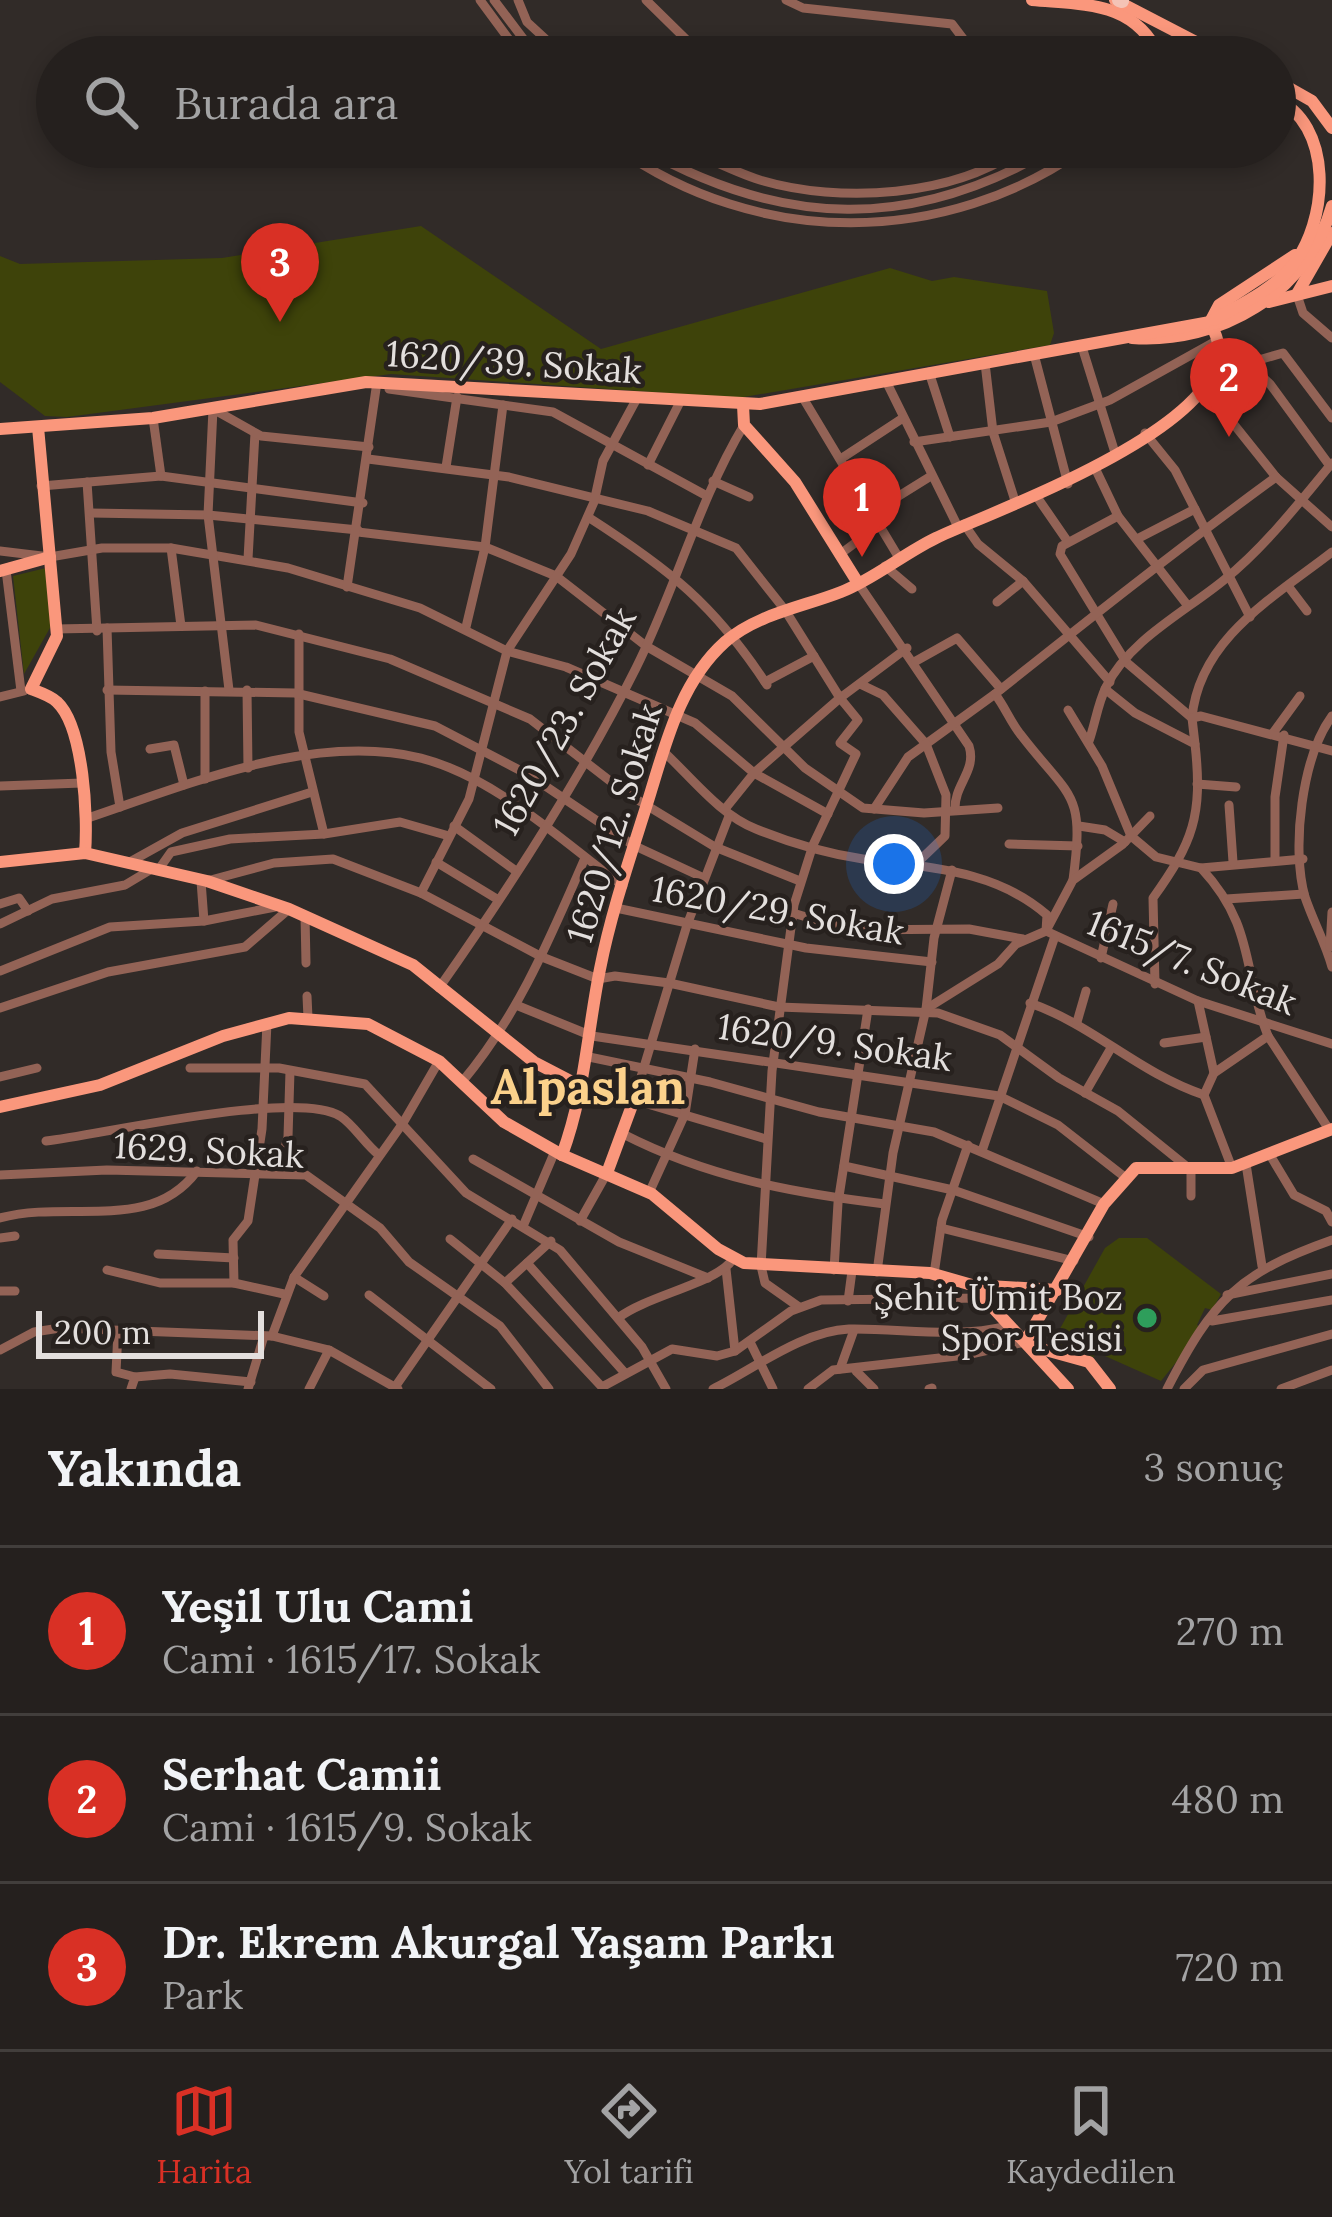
<!DOCTYPE html>
<html lang="tr">
<meta charset="utf-8">
<style>
:root{--surface:#25201e;--page:#2d2827;--text:#f1f3f6;--muted:#a3a3a4;--line:#423e3c;--accent:#d93025}
body{margin:0;font-family:Lora,serif;background:var(--page);color:var(--text)}
.scale{position:absolute;left:36px;bottom:30px;width:228px;box-sizing:border-box;padding-left:12px;border:6px solid #e3dfdd;border-top:0;font-size:33px;line-height:42px;white-space:nowrap;color:#e3dfdd;-webkit-text-stroke:9px #27211e;paint-order:stroke}
.you{position:absolute;left:894px;top:864px;width:42px;height:42px;margin:-30px;border:9px solid #fff;border-radius:50%;background:#1a73e8;box-shadow:0 0 0 18px #1a73e833}
.badge{display:grid;place-items:center;width:78px;height:78px;border-radius:50%;background:var(--accent);color:#fff;font-size:39px;font-weight:700}
.pin{position:absolute;translate:-50% -99px;filter:drop-shadow(0 3px 6px #0008)}
.pin::after{content:'';position:absolute;top:63px;width:42px;height:36px;background:inherit;clip-path:polygon(0 0,100% 0,50% 100%)}
.list{margin:0;padding:0;list-style:none}
h2{display:flex;justify-content:space-between;align-items:center;height:156px;margin:0;padding:0 48px;font-size:51px}
h2 small{font-size:39px;font-weight:400;color:var(--muted)}
.list li{display:grid;grid-template-columns:78px 1fr auto;gap:36px;align-items:center;box-sizing:border-box;height:168px;padding:0 48px;border-top:3px solid var(--line)}
.list b{display:block;font-size:45px;white-space:nowrap}
.list p{margin:0;font-size:39px;white-space:nowrap;color:var(--muted)}
.list em{font-size:39px;font-style:normal;color:var(--muted)}
.icon{flex:none;width:66px;height:66px;fill:none;stroke:currentColor;stroke-width:2;stroke-linecap:round;stroke-linejoin:round}
.map{position:relative;flex:none;width:1332px;height:1389px;overflow:hidden}
.search{position:absolute;background:var(--surface);box-shadow:0 6px 18px #0003;left:36px;right:36px;top:36px;height:132px;display:flex;align-items:center;gap:30px;box-sizing:border-box;padding:0 42px;border-radius:66px;color:var(--muted);font-size:45px}
.sheet{height:660px;background:var(--surface)}
nav{display:flex;justify-content:space-around;align-items:center;box-sizing:border-box;height:168px;border-top:3px solid var(--line);background:var(--surface);font-size:33px;color:var(--muted)}
nav a{display:grid;justify-items:center;gap:6px}
nav .on{color:var(--accent)}
.map>svg:first-child{display:block}
.green{fill:#3e430a}
.lines{fill:none;stroke-linecap:round;stroke-linejoin:round}
.minor{stroke:#936356;stroke-width:9}
.major{stroke:#fa977c;stroke-width:12}
.highway{stroke:#f4c3b6;stroke-width:14}
.leisure-dot{fill:#2e9e5b;stroke:#27211e;stroke-width:4.5}
.labels{text-anchor:middle;stroke-width:9;stroke-linejoin:round;paint-order:stroke}
.street-label{font-size:36px;fill:#e3dfdd;stroke:#27211e}
.poi-label{font-size:36px;fill:#e3dfdd;stroke:#27211e;text-anchor:end}
.district-label{font-size:48px;font-weight:bold;fill:#fbd18b;stroke:#27211e}
</style>
<div class="map">
<svg width="1332" height="1389" viewBox="0 0 1332 1389">
<rect width="100%" height="100%" fill="#312b28"/>
<g class="green">
<polygon points="421,226 601,349 890,268 932,281 954,277 1047,291 1054,333 1050,345 738,398 391,374 67,417 45,416 0,382 0,256 20,264 222,258"/>
<polygon points="46,568 51,626 24,674 13,576"/>
<polygon points="1119,1238 1147,1238 1221,1294 1212,1310 1205,1308 1197,1325 1203,1329 1161,1381 1096,1352 1094,1357 1052,1343 1105,1248"/>
</g>
<g class="lines">
<g class="minor">
<polyline points="480,0 522,57"/>
<polyline points="494,0 537,57"/>
<polyline points="518,0 527,22 565,57"/>
<polyline points="646,0 704,57"/>
<polyline points="786,0 803,8 952,24 977,57"/>
<path d="M616,147C757,248 945,248 1086,147"/>
<path d="M640,147C782,228 913,232 1055,147"/>
<path d="M682,147C708,158 734,172 760,180C840,204 955,197 1023,147"/>
<polyline points="1297,295 1303,313 1332,338"/>
<polyline points="1083,350 1116,456"/>
<polyline points="1035,358 1068,484"/>
<polyline points="985,363 993,432 1016,504"/>
<polyline points="1249,364 1270,384 1330,466"/>
<polyline points="929,372 950,437"/>
<polyline points="1211,380 1224,370 1283,353 1332,418"/>
<polyline points="886,381 958,527"/>
<polyline points="1204,387 1276,477 1332,527"/>
<polyline points="389,389 553,412 707,496"/>
<polyline points="803,398 899,558"/>
<polyline points="153,418 161,476"/>
<polyline points="1145,433 1175,470 1250,617"/>
<polyline points="914,442 1051,422 1110,400 1218,340"/>
<polyline points="842,458 903,418"/>
<polyline points="368,459 509,477 648,511 736,548 785,610 840,698 907,648"/>
<polyline points="648,465 680,402"/>
<polyline points="446,467 457,397"/>
<polyline points="1096,470 1118,516 1188,606"/>
<polyline points="713,481 749,497"/>
<polyline points="87,482 97,631"/>
<polyline points="41,486 161,476 363,503"/>
<polyline points="1037,497 1068,542"/>
<polyline points="873,512 931,476"/>
<polyline points="91,513 208,515 358,530"/>
<polyline points="1118,516 1062,546 1060,554 1126,662 1192,718"/>
<path d="M588,517C669,569 714,604 767,685"/>
<polyline points="964,524 978,544 1023,581 1110,682"/>
<polyline points="358,532 485,547 556,576 646,646 732,696 805,768 863,808 924,813 998,808"/>
<polyline points="1137,539 1195,509"/>
<polyline points="171,548 181,626"/>
<polyline points="0,551 50,557 102,548 171,548 288,568 420,608 507,651 566,667 695,723 754,773 828,814"/>
<polyline points="839,555 879,525"/>
<polyline points="248,559 255,433"/>
<polyline points="885,566 912,589"/>
<polyline points="6,570 21,691"/>
<path d="M858,583L969,746C977,771 954,784 955,810"/>
<polyline points="1288,586 1307,611"/>
<polyline points="347,587 377,382"/>
<polyline points="997,602 1023,581"/>
<polyline points="466,627 485,547 503,405"/>
<polyline points="107,628 111,752 120,807"/>
<polyline points="56,629 256,625 390,659 530,719 623,791 715,847 800,881"/>
<polyline points="299,634 299,732 324,834"/>
<polyline points="916,661 957,638 1001,689"/>
<polyline points="765,682 814,656"/>
<polyline points="860,684 883,695 926,744 995,694"/>
<path d="M1105,689L1135,713L1195,744C1203,816 1193,842 1153,898L1155,984"/>
<polyline points="107,690 295,693 435,726 529,775 633,845 704,878"/>
<polyline points="229,690 208,515 213,409 261,436 369,447"/>
<polyline points="247,690 248,768"/>
<polyline points="205,691 205,779"/>
<polyline points="0,697 24,691"/>
<polyline points="1068,710 1102,766 1131,836 1156,857 1201,868 1303,859"/>
<path d="M1332,716C1302,757 1291,848 1305,897C1313,921 1325,942 1332,967"/>
<path d="M1192,718C1199,639 1274,597 1332,552"/>
<polyline points="1273,733 1300,696"/>
<path d="M1089,741C1095,724 1098,703 1106,687C1129,640 1185,612 1224,580C1265,547 1298,504 1332,463"/>
<polyline points="1195,744 1192,718 1201,716 1332,751"/>
<polyline points="150,749 174,745 184,785"/>
<path d="M664,752C692,778 720,815 756,829C788,842 829,854 863,859C929,868 994,869 1047,915L1046,931L1198,1001L1332,1044"/>
<polyline points="1197,784 1236,787"/>
<polyline points="0,786 82,783"/>
<polyline points="1229,805 1233,862"/>
<polyline points="725,809 754,773 840,698 858,720 840,743 856,754 813,845 794,905 772,1071 761,1266 765,1283 799,1307"/>
<polyline points="874,809 908,757 926,744 946,795 945,836 918,862"/>
<polyline points="729,816 687,925 634,1100 766,1139"/>
<path d="M88,818C189,784 313,732 421,758C495,777 562,841 623,886"/>
<polyline points="454,826 516,871"/>
<polyline points="1079,826 1105,830 1125,842"/>
<polyline points="1009,844 1078,846"/>
<polyline points="1275,859 1275,797 1284,735"/>
<polyline points="436,862 497,899"/>
<polyline points="128,863 182,833 312,792"/>
<path d="M1201,868C1256,927 1242,971 1268,1036L1214,1073L1204,1095L1232,1168"/>
<polyline points="159,869 171,852 230,839 324,834 400,822 449,836"/>
<path d="M1073,880C1085,790 1071,800 1021,735C1011,723 1005,707 995,694C1088,620 1180,547 1276,477"/>
<polyline points="201,881 204,921"/>
<polyline points="207,881 274,863 333,859 421,893 542,957 598,979 615,976 669,983 779,1007 938,1013 1000,1035 1059,1078 1118,1111 1191,1170 1191,1196"/>
<polyline points="421,893 469,799 507,651 571,554 594,502 603,461 636,400"/>
<polyline points="1226,899 1304,894"/>
<polyline points="0,904 19,898 28,911"/>
<polyline points="616,908 806,948 932,962"/>
<polyline points="793,913 849,930 969,929 1023,939"/>
<polyline points="305,916 306,963"/>
<polyline points="0,924 52,899 125,885 150,870"/>
<polyline points="1330,947 1332,912"/>
<polyline points="1101,958 1113,904"/>
<polyline points="0,971 110,927 204,921 275,907"/>
<path d="M439,988C510,887 581,778 636,668C676,588 698,502 744,425"/>
<polyline points="307,996 308,1018"/>
<polyline points="1198,1001 1214,1073"/>
<path d="M1030,1003C1095,1026 1137,1072 1204,1095"/>
<polyline points="516,1005 592,1036 999,1096 1058,1125 1126,1178"/>
<polyline points="0,1008 108,972 245,947 289,909"/>
<polyline points="926,1009 934,938 952,870"/>
<polyline points="1077,1022 1086,991"/>
<polyline points="1268,1036 1330,1131"/>
<polyline points="1164,1043 1206,1037"/>
<polyline points="589,1057 710,1082 819,1112 934,1132 1104,1204"/>
<polyline points="190,1068 279,1068 365,1084 466,1193 560,1250 642,1347 666,1389"/>
<polyline points="0,1077 37,1068"/>
<path d="M462,1082C519,1014 550,938 585,858"/>
<polyline points="1085,1093 1111,1048"/>
<path d="M623,1134C707,1177 792,1193 885,1204"/>
<path d="M46,1141C105,1134 294,1089 340,1116C354,1125 365,1144 379,1155"/>
<polyline points="983,1148 1055,936"/>
<polyline points="1270,1155 1294,1195 1326,1211 1332,1222"/>
<polyline points="473,1159 619,1242 708,1278"/>
<polyline points="1246,1164 1262,1266"/>
<polyline points="844,1166 953,1190 1089,1237"/>
<polyline points="278,1173 288,1137 290,1071"/>
<polyline points="0,1175 107,1170 306,1175 380,1228 409,1262 500,1326 549,1389"/>
<polyline points="649,1193 685,1114 695,1049"/>
<path d="M0,1218C71,1199 150,1234 197,1171"/>
<polyline points="580,1221 607,1173"/>
<polyline points="524,1224 555,1151"/>
<polyline points="941,1228 1074,1261"/>
<polyline points="0,1238 15,1236"/>
<polyline points="450,1239 505,1283 602,1387 672,1349 717,1356 735,1351 791,1311 821,1300 983,1298"/>
<polyline points="158,1254 234,1258"/>
<polyline points="527,1263 624,1372"/>
<polyline points="726,1269 735,1351"/>
<polyline points="107,1270 160,1283 234,1283 284,1294"/>
<polyline points="834,1270 838,1203 868,1009"/>
<polyline points="877,1272 893,1153 926,1009 998,964 1016,944 1046,931 1073,880 1123,844 1150,816"/>
<polyline points="934,1274 942,1220 968,1145"/>
<polyline points="294,1277 324,1296"/>
<polyline points="234,1283 233,1240 248,1221 262,1129 267,1023"/>
<polyline points="505,1283 551,1241"/>
<polyline points="0,1291 15,1291"/>
<polyline points="369,1295 491,1389"/>
<polyline points="1227,1295 1332,1274"/>
<polyline points="848,1301 852,1271"/>
<path d="M618,1318C648,1295 718,1283 733,1259"/>
<polyline points="1212,1321 1332,1300"/>
<polyline points="118,1332 116,1372 135,1377 131,1389"/>
<polyline points="272,1336 294,1277 403,1123 439,1061"/>
<polyline points="751,1344 773,1389"/>
<polyline points="0,1350 34,1332 60,1328 272,1336 329,1350 398,1389"/>
<polyline points="840,1369 854,1330"/>
<polyline points="856,1371 874,1389"/>
<polyline points="135,1377 170,1374 251,1382"/>
<polyline points="395,1387 512,1219"/>
<polyline points="248,1389 264,1336"/>
<polyline points="309,1389 329,1350"/>
<path d="M713,1389C754,1369 802,1331 849,1329C902,1328 954,1339 1007,1326"/>
<polyline points="808,1389 833,1370 966,1355 1025,1342"/>
<polyline points="929,1389 932,1388"/>
<path d="M1167,1389C1213,1300 1238,1273 1332,1240"/>
<polyline points="1184,1389 1203,1370 1332,1334"/>
<polyline points="1281,1389 1332,1370"/>
</g>
<g class="major">
<path d="M1032,0C1086,5 1135,1 1160,57"/>
<polyline points="1115,0 1225,57"/>
<polyline points="1275,80 1312,101 1332,128"/>
<polyline points="1297,294 1332,233"/>
<polyline points="1269,302 1332,286"/>
<polyline points="1210,322 1219,305 1295,255"/>
<path d="M1132,338C1220,344 1307,294 1332,206"/>
<polyline points="743,405 744,425 795,482 858,583"/>
<path d="M38,427L57,636L31,689C39,692 51,696 57,702C84,727 88,819 85,853"/>
<path d="M0,429L153,418L366,382L760,404L1210,322C1237,306 1267,293 1289,270C1332,220 1332,122 1275,99"/>
<polyline points="0,571 50,557"/>
<polyline points="0,862 85,853 207,881 289,909 413,965 534,1062 584,1088 634,1100 607,1173"/>
<polyline points="0,1107 100,1085 223,1036 289,1018 368,1024 439,1061 504,1122 562,1155 652,1194 718,1249 744,1263 930,1273 972,1285 1057,1290"/>
<path d="M562,1155C585,1093 587,1033 600,969C611,913 630,858 647,804C665,747 679,683 725,642C757,614 803,607 841,592C874,579 903,554 936,538C992,511 1256,419 1214,331"/>
<polyline points="972,1285 1068,1389"/>
<polyline points="1025,1342 1104,1204 1136,1168 1232,1168 1332,1129"/>
<polyline points="1031,1346 1089,1362 1110,1389"/>
</g>
<polyline class="highway" points="1119,0 1122,1"/>
</g>
<circle class="leisure-dot" cx="1147" cy="1318" r="12"/>
<g class="labels">
<g class="street-label">
<text transform="translate(514 362) rotate(4)" y="13">1620/39. Sokak</text>
<text transform="translate(564 721) rotate(-61)" y="13">1620/23. Sokak</text>
<text transform="translate(614 823) rotate(-73)" y="13">1620/12. Sokak</text>
<text transform="translate(778 910) rotate(10)" y="13">1620/29. Sokak</text>
<text transform="translate(1192 962) rotate(22)" y="13">1615/7. Sokak</text>
<text transform="translate(835 1042) rotate(8)" y="13">1620/9. Sokak</text>
<text transform="translate(209 1150) rotate(3)" y="13">1629. Sokak</text>
</g>
<g class="poi-label">
<text x="1123" y="1310">Şehit Ümit Boz<tspan x="1123" dy="41">Spor Tesisi</tspan></text>
</g>
<g class="district-label">
<text x="588" y="1104">Alpaslan</text>
</g>
</g>
</svg>
<div class="scale">200 m</div>
<div class="you"></div>
<div class="pin badge" style="left:862px;top:557px">1</div>
<div class="pin badge" style="left:1229px;top:437px">2</div>
<div class="pin badge" style="left:280px;top:322px">3</div>
<div class="search"><svg class="icon" aria-label="search" viewBox="0 0 24 24"><circle cx="10" cy="10" r="6"/><path d="M15 15l6 6"/></svg>Burada ara</div>
</div>
<section class="sheet">
<h2>Yakında<small>3 sonuç</small></h2>
<ul class="list">
<li><span class="badge">1</span><div><b>Yeşil Ulu Cami</b><p>Cami · 1615/17. Sokak</p></div><em>270 m</em></li>
<li><span class="badge">2</span><div><b>Serhat Camii</b><p>Cami · 1615/9. Sokak</p></div><em>480 m</em></li>
<li><span class="badge">3</span><div><b>Dr. Ekrem Akurgal Yaşam Parkı</b><p>Park</p></div><em>720 m</em></li>
</ul>
</section>
<nav>
<a class="on"><svg class="icon" aria-label="map" viewBox="0 0 24 24"><path d="M3 6l6-2 6 2 6-2v14l-6 2-6-2-6 2zM9 4v14M15 6v14"/></svg>Harita</a>
<a><svg class="icon" aria-label="directions" viewBox="0 0 24 24"><path d="M12 3l9 9-9 9-9-9zM9 14v-3h6M13 9l2 2-2 2"/></svg>Yol tarifi</a>
<a><svg class="icon" aria-label="saved" viewBox="0 0 24 24"><path d="M7 4h10v16l-5-4-5 4z"/></svg>Kaydedilen</a>
</nav>
